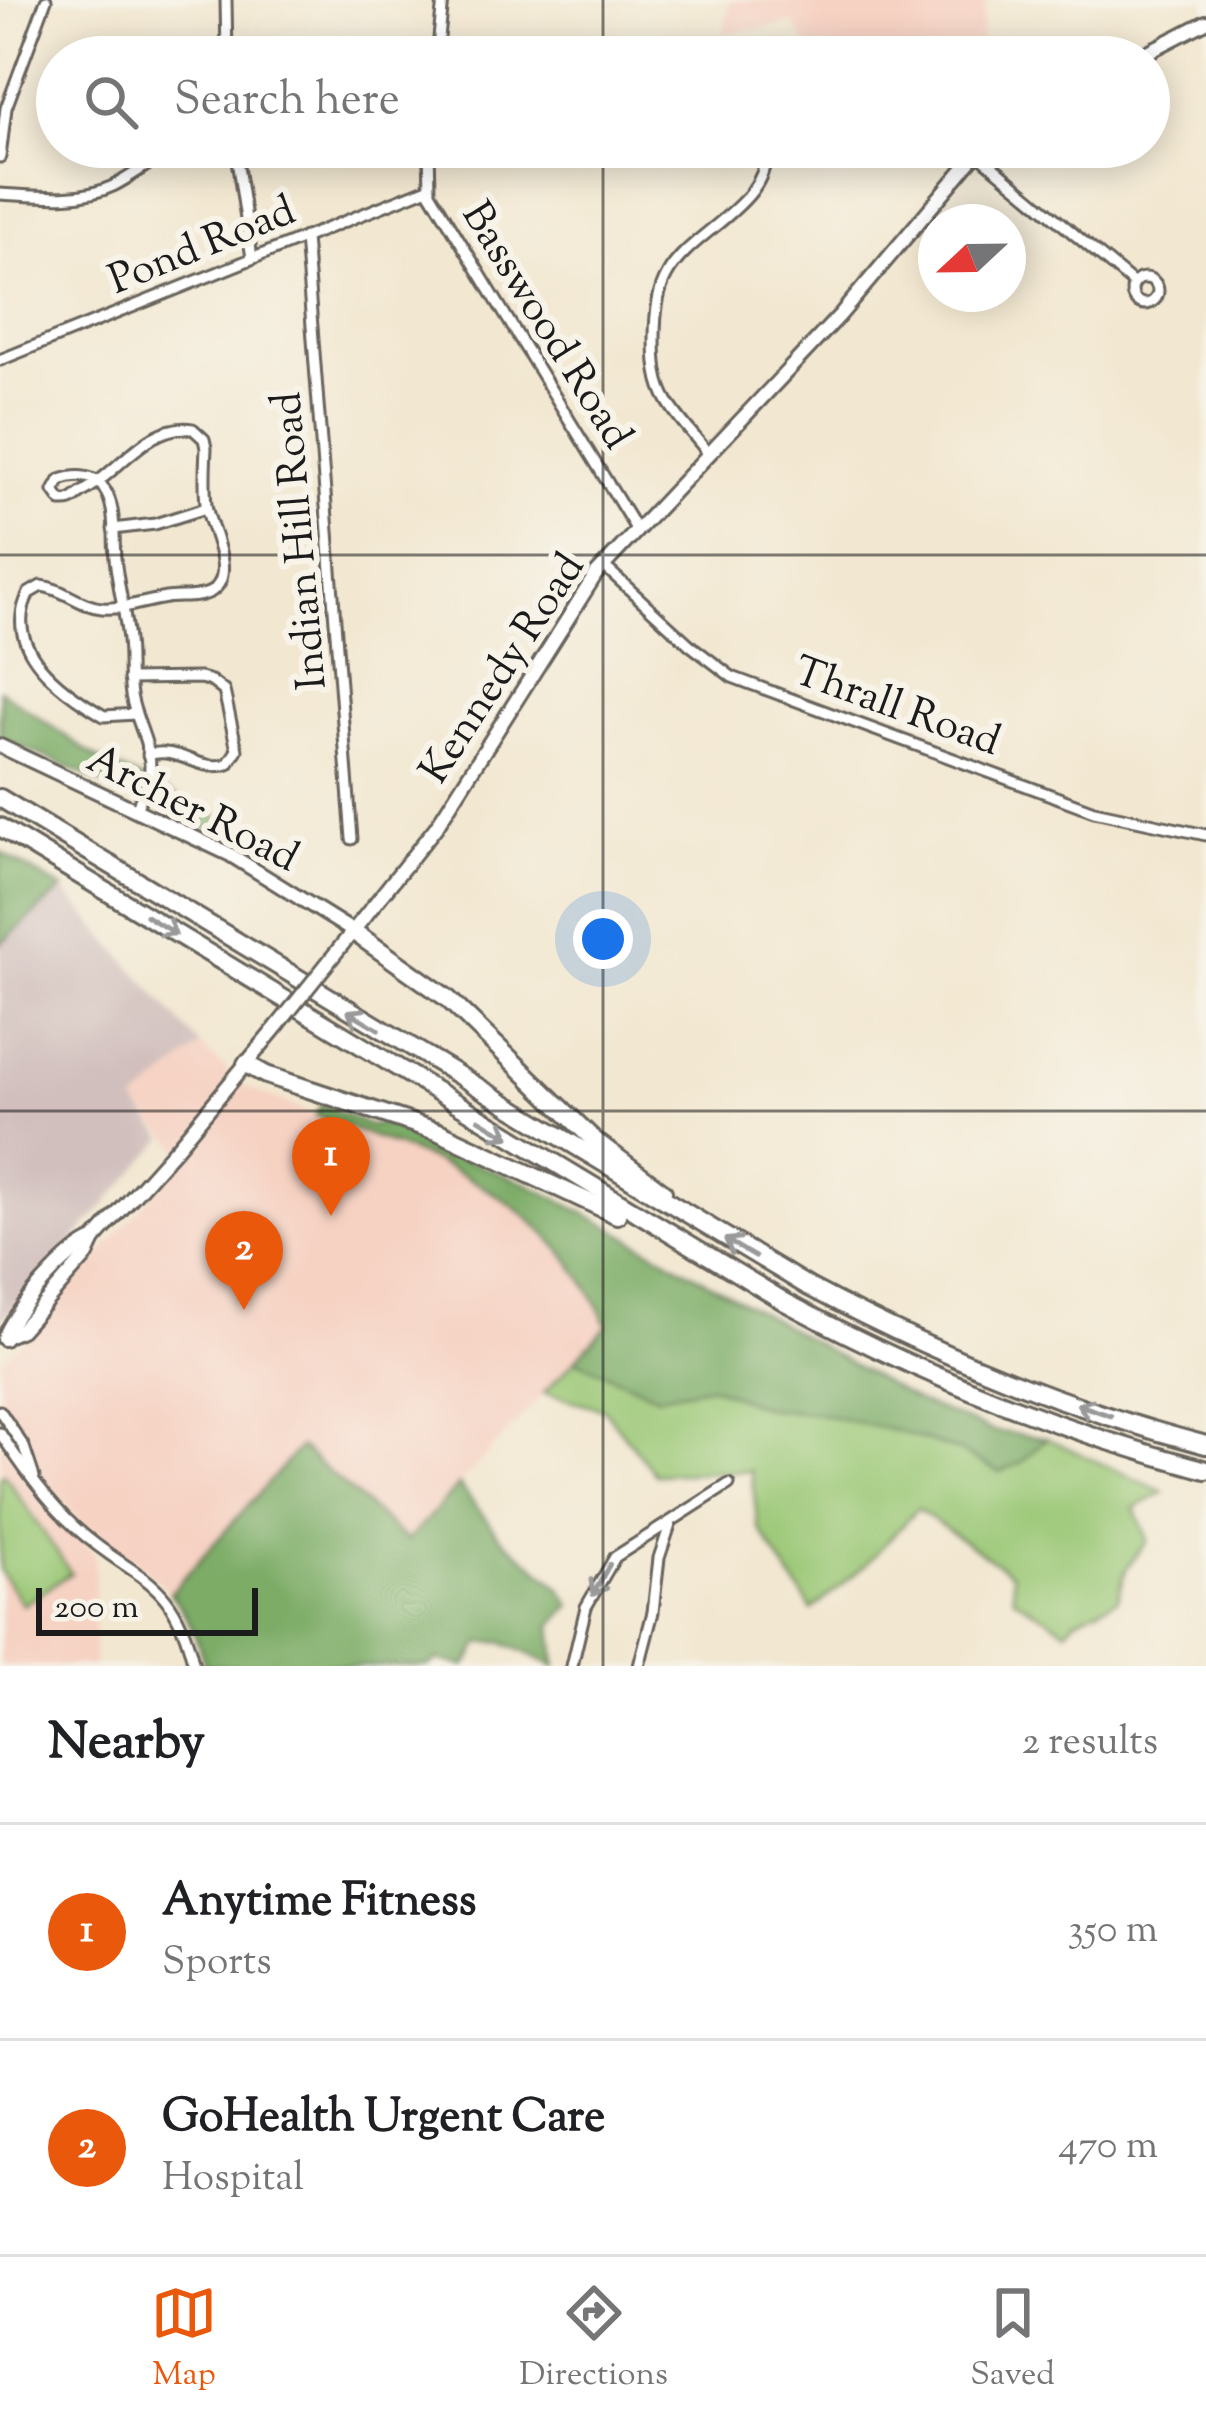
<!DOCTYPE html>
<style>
:root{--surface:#fff;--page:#f2f2f2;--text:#202124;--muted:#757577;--line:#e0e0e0;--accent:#ea580c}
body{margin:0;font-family:"Sorts Mill Goudy",serif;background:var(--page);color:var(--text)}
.compass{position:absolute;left:918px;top:204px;width:108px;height:108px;border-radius:50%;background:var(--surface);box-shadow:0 6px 30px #0003;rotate:248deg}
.scale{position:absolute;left:36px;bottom:30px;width:222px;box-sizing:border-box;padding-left:12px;border:6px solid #1c1c1c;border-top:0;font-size:33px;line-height:42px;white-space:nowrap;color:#1c1c1c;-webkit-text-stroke:9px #f7f3e8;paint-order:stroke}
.you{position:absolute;left:603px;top:939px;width:42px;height:42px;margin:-30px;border:9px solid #fff;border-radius:50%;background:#1a73e8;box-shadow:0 0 0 18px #1a73e833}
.badge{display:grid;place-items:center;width:78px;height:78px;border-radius:50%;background:var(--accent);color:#fff;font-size:39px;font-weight:700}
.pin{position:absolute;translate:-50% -99px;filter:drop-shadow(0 3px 6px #0008)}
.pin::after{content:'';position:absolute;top:63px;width:42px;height:36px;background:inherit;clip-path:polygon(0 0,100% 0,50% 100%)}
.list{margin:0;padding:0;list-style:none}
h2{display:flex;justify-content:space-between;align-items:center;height:156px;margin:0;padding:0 48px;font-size:51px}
h2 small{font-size:39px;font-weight:400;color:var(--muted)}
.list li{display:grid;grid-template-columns:78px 1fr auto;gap:36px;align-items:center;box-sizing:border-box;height:216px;padding:0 48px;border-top:3px solid var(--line)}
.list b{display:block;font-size:45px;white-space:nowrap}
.list p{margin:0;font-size:39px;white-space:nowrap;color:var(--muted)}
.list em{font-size:39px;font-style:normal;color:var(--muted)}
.icon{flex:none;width:66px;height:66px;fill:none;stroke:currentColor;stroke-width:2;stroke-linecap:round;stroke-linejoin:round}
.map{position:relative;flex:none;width:1206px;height:1666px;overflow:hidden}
.search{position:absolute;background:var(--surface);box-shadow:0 6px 30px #0003;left:36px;right:36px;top:36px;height:132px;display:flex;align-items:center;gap:30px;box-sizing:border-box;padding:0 42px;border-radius:66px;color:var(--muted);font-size:45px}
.sheet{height:588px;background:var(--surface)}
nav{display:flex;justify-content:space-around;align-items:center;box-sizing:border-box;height:168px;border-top:3px solid var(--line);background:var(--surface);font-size:33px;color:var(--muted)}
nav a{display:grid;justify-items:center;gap:6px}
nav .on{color:var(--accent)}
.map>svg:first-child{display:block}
.built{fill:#f6d2c3}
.industrial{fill:#d1bfbd}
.green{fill:#9ac775;stroke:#5b7248;stroke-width:3}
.forest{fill:#7bac66;stroke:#4c6441;stroke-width:3}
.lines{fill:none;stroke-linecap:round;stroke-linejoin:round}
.street-casing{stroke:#67635b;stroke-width:15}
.secondary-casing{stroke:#67635b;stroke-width:18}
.highway-casing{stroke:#67635b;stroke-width:22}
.street{stroke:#fff;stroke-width:9}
.secondary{stroke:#fff;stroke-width:12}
.highway{stroke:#fff;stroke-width:16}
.secondary-bridge-casing{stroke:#67635b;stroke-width:18;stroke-linecap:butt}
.secondary-bridge{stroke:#fff;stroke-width:12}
.oneway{stroke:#999}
.grid{fill:none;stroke:#1c1c1c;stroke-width:3;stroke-opacity:0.55}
.labels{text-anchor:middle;stroke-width:12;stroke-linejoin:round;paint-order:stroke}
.street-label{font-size:42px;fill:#1c1c1c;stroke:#f7f3e8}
</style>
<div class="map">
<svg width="1206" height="1666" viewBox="0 0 1206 1666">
<rect width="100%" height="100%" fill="#f7f3e8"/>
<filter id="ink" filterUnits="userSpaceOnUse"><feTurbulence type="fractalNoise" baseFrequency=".00833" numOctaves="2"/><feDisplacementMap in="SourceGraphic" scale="24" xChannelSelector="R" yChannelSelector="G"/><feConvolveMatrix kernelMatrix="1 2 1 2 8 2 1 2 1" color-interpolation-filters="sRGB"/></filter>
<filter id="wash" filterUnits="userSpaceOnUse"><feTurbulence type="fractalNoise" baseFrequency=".004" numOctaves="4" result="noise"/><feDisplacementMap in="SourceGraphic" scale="48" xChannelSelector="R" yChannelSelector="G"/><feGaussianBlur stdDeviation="2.7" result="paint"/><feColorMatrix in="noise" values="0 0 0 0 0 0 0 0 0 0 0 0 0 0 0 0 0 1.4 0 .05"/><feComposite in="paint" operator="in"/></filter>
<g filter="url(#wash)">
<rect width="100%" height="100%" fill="#f2e7d0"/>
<g class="built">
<polygon points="730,0 985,0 980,57 813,57 793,23 723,34"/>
<polygon points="201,1046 245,1087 436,1162 491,1188 518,1208 579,1273 607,1325 407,1541 300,1447 170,1593 141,1565 84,1526 53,1493 0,1404 0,1361 23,1341 186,1156 135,1103"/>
<polygon points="0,1440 48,1508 95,1553 94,1666 0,1666"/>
</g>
<polygon class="industrial" points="63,889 201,1046 135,1103 165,1138 0,1322 0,944"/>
<g class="green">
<polygon points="575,1360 657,1396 711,1386 765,1408 820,1414 900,1432 958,1451 1000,1472 1022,1462 1046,1438 1164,1492 1135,1508 1148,1541 1126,1569 1118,1599 1075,1620 1067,1630 1013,1597 1012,1574 917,1509 865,1565 812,1610 758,1527 751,1471 655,1474 604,1409 544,1393"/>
<polygon points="4,1474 71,1573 23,1605 0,1571 0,1477"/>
</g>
<g class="forest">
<polygon points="0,690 95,757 235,825 229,839 0,737"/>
<polygon points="0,852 63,889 0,944"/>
<path d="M322,1104L370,1126L391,1122L420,1143L526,1183L607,1225L919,1402L992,1431L1046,1438L1022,1462L1000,1472L958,1451L900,1432L820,1414L765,1408L711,1386L658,1396L575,1360L607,1325C550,1193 438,1162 316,1115Z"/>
<path d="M300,1447L407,1541L459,1485L501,1538L561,1588L571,1606L552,1625L556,1666L502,1642L481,1643L466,1666L437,1660L429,1666H204C199,1639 188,1615 170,1593Z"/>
</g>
</g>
<g filter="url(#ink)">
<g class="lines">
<g class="street-casing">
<g id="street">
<polyline points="226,0 227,57"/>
<polyline points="437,57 443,0"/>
<polyline points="235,147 252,258"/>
<polyline points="429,147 430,192 636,529"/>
<polyline points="977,153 1134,284"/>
<polyline points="0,157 6,108 46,0"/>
<path d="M0,194C37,196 79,202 113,186C139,173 160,152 189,147"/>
<polyline points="305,237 352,839"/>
<circle cx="1145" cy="291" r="13"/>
<polyline points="0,360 428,188"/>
<path d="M708,453C695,436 679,420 668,402C656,383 655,360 655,338C655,319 657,292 667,275C690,231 773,204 765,147"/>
<polyline points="113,529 155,524 206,508"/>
<polyline points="603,565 690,645 732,677 1094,811 1206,835"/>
<path d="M129,679L200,678L211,681L224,691L237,750L228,764C198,773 179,745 148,755"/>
<path d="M135,714L104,716C63,692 0,648 29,593L41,586C63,588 79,606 102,608C122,610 146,601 166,598C179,596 200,599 212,591C238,573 208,527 206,504C204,485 205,466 206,448L204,439L193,429C151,421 119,471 86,490C74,496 75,502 61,501L54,491L60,480C74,475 91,474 102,486C117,504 113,536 115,558C118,586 125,612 128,640C130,658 128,677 131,695C135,719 150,743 150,766C150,782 142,796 136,809"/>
<polyline points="0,1411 24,1447 34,1477"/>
<path d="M0,1433C22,1466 46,1501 76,1528C135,1582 173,1573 194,1666"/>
<polyline points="572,1666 586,1607 615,1557 729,1484"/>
<polyline points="639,1666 653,1612 659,1558 670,1525"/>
</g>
</g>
<g class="secondary-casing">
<g id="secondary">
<polyline points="1138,57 1206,22"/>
<polyline points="0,746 229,854 354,932"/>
<polyline points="326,965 436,827 596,574 840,315 982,147"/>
<polyline points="5,1337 21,1330 87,1255 94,1240 178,1146 278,1025"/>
<path d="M4,1339C11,1314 69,1248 94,1240"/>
</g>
</g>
<g class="highway-casing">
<g id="highway">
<path d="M0,798L809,1287C935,1354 1068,1409 1206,1445"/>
<path d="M0,827L785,1302C919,1374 1059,1431 1206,1470"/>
<polyline points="354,932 447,998 594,1140 663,1192"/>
<polyline points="246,1064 266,1075 439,1132 617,1215"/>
</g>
</g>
<use href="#street" class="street"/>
<use href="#secondary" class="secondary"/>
<use href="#highway" class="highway"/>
<g class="secondary-bridge-casing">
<polyline id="secondary-bridge" points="278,1025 326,965"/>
</g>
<use href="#secondary-bridge" class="secondary-bridge"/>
</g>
<defs><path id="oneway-shaft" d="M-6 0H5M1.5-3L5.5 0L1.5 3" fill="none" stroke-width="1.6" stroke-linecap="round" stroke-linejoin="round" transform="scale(3)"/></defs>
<g class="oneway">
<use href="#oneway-shaft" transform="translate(161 925) rotate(32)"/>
<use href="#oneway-shaft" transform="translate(363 1020) rotate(-149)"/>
<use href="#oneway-shaft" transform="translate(494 1128) rotate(31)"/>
<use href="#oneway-shaft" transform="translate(740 1248) rotate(-149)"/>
<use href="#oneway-shaft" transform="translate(1094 1410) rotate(-161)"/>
<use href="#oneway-shaft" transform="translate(601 1580) rotate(119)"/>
</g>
</g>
<path class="grid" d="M603,0V57M603,147V1666M0,555H1206M0,1111H1206"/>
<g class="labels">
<g class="street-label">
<text transform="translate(201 243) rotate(-22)" y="15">Pond Road</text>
<text transform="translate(549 324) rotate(58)" y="15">Basswood Road</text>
<text transform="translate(297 541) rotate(-95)" y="15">Indian Hill Road</text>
<text transform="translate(500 667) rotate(-57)" y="15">Kennedy Road</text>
<text transform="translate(898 704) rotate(20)" y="15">Thrall Road</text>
<text transform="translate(194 806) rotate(27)" y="15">Archer Road</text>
</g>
</g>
</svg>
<svg class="compass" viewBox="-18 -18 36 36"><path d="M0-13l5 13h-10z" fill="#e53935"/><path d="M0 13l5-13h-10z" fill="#757577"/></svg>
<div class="scale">200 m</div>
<div class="you"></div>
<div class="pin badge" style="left:331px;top:1216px">1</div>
<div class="pin badge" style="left:244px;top:1310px">2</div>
<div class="search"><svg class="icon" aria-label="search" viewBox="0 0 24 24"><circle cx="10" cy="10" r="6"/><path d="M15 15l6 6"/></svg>Search here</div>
</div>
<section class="sheet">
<h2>Nearby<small>2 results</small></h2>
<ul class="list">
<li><span class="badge">1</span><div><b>Anytime Fitness</b><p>Sports</p></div><em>350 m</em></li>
<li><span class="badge">2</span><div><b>GoHealth Urgent Care</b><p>Hospital</p></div><em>470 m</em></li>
</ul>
</section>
<nav>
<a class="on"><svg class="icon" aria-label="map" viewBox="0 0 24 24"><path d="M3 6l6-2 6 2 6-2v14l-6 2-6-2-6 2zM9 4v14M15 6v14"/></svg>Map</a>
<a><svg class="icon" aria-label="directions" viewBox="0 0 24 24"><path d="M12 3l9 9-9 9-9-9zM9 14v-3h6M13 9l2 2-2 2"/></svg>Directions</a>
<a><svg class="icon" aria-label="saved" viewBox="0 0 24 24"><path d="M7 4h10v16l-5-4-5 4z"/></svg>Saved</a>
</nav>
